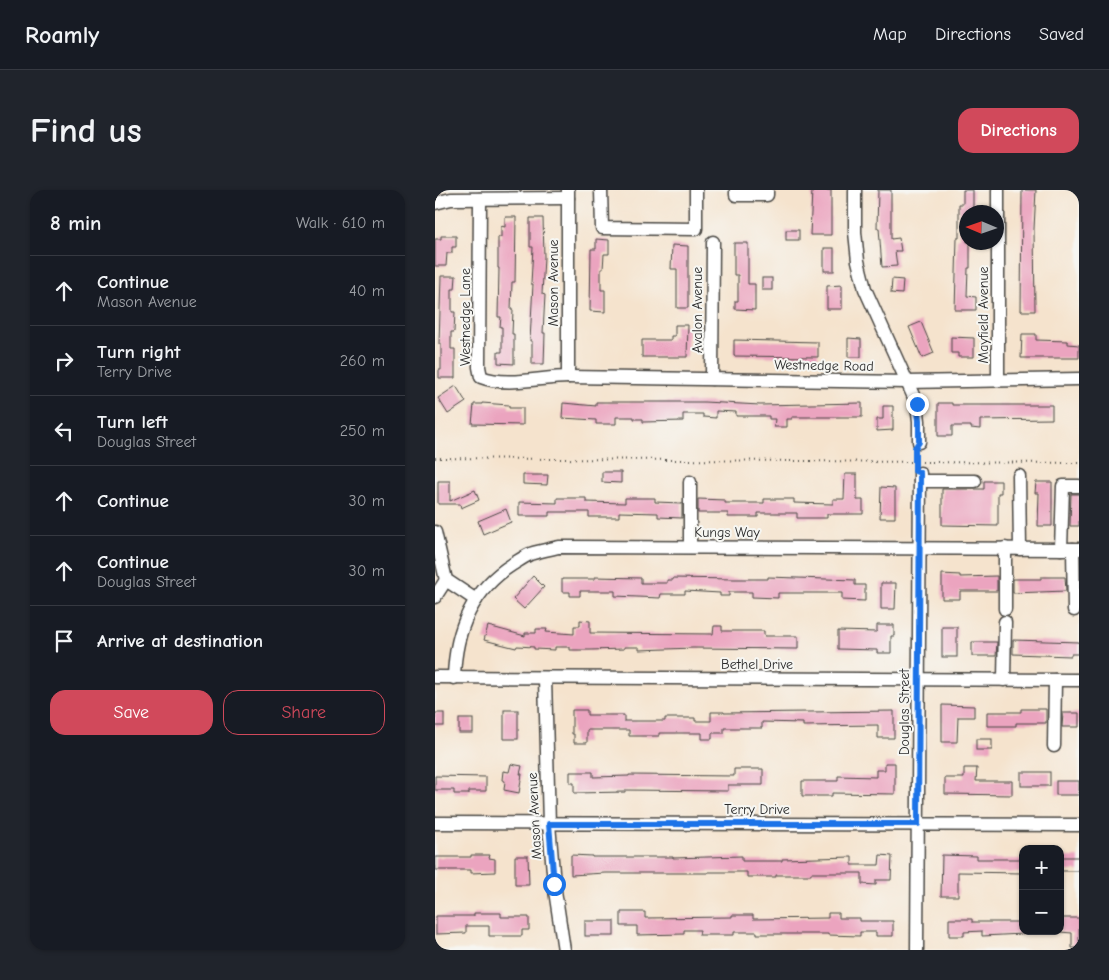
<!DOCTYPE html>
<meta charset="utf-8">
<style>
:root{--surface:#171b24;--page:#20242c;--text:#f1f3f6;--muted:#9ea1a6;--line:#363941;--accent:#d1495b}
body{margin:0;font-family:"Comic Neue",sans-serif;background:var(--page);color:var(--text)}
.controls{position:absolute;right:15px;bottom:15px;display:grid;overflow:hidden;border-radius:10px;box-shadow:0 1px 4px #0004}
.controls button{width:45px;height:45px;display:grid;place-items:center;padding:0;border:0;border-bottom:1px solid var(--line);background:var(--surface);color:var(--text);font:25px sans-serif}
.compass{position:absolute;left:524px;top:15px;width:45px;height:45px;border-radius:50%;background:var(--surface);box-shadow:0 1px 4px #0004;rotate:272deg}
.stop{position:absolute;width:15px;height:15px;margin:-11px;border:4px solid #1a73e8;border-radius:50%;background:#fff}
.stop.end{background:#1a73e8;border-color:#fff;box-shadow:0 1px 5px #0008}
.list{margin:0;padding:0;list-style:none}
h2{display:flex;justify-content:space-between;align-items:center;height:65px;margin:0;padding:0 20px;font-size:21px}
h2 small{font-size:16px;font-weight:400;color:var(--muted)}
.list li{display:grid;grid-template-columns:32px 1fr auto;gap:15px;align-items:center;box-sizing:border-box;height:70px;padding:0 20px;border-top:1px solid var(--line)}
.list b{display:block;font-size:19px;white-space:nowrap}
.list p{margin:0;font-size:16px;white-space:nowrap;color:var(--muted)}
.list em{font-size:16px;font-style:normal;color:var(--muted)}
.actions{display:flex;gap:10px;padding:15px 20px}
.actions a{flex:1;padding:11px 0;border:1px solid var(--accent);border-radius:15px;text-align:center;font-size:18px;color:var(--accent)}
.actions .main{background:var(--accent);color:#fff}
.icon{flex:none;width:28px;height:28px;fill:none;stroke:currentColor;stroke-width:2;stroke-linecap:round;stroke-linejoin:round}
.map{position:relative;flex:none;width:644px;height:760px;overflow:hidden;border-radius:15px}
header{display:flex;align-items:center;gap:30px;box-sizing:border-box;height:70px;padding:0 25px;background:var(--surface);border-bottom:1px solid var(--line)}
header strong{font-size:24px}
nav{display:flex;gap:28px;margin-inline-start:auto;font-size:18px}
.intro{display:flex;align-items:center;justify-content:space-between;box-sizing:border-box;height:120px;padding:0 30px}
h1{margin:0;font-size:35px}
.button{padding:12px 22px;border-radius:15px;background:var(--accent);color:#fff;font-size:18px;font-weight:700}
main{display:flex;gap:30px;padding:0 30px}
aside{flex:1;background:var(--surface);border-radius:15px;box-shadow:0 1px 4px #0004}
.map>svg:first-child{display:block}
.building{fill:#eba4bf}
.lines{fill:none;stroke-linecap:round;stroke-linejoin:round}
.minor-casing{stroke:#494743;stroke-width:15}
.path{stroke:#494743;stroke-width:2;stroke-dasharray:1 4;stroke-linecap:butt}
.minor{stroke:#fff;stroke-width:12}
.route{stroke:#1a73e8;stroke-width:6}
.labels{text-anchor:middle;stroke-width:4;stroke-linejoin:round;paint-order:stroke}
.street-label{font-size:14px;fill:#2b2b2b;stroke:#f6f6f2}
</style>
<header>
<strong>Roamly</strong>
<nav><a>Map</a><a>Directions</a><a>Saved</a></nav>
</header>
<div class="intro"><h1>Find us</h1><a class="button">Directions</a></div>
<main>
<aside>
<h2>8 min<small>Walk · 610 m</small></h2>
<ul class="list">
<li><svg class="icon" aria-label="ahead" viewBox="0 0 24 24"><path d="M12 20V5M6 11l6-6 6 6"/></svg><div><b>Continue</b><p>Mason Avenue</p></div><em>40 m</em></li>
<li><svg class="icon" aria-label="right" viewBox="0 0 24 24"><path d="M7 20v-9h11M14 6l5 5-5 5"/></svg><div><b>Turn right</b><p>Terry Drive</p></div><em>260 m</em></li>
<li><svg class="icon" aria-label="left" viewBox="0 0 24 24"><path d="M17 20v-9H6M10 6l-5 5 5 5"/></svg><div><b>Turn left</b><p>Douglas Street</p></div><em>250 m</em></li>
<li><svg class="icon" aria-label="ahead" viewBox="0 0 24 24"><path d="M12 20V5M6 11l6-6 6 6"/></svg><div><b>Continue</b></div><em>30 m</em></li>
<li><svg class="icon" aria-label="ahead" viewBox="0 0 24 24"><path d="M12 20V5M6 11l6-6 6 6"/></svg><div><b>Continue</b><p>Douglas Street</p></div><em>30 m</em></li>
<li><svg class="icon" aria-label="arrive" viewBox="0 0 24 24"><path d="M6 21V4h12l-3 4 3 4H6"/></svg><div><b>Arrive at destination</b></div></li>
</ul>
<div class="actions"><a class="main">Save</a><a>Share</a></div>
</aside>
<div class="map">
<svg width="644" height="760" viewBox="0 0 644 760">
<rect width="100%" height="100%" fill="#f6f6f2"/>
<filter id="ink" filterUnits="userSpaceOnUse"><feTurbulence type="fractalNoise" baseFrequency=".02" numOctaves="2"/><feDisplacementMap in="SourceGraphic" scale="10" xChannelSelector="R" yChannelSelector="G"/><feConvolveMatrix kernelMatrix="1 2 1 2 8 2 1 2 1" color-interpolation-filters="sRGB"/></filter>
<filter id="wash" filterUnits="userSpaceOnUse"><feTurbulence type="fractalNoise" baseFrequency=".0096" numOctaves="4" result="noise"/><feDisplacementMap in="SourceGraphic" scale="20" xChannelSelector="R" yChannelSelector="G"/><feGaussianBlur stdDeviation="1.12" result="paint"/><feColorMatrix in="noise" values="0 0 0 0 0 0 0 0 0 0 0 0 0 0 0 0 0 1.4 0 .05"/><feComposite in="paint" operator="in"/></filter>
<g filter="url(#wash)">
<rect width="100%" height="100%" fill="#f5e3cd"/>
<g id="blocks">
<g class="building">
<polygon points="377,0 396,0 396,45 375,45"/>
<polygon points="443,0 456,0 456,49 464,48 466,61 460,61 462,76 447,77 444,38 442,38"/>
<polygon points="528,0 538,0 538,22 532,22 532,52 535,52 535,78 533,78 532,106 541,107 541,120 520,120 522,48 524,48 524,14 528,14"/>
<polygon points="587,0 601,0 599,39 600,121 586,121"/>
<polygon points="70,27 81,27 80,92 77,92 76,120 78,120 77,144 79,144 79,174 63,173 63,162 67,162 67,137 65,137 66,127 63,127 64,78 63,78 63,47 66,47 66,36 70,37"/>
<polygon points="95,28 108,28 109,67 107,104 110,105 108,143 110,143 109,174 97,174 97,151 95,151 98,94 96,94 98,57 95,57"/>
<rect x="351" y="40" width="13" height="10"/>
<polygon points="6,46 21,46 21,57 17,57 17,63 12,63 11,76 0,76 0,49 6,49"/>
<polygon points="161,49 174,50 174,64 169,64 168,79 166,79 166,100 170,100 170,122 155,121 156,59 161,59"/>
<polygon points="299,53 313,53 313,94 320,94 320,120 300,119 300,111 303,111 303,85 299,85"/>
<polygon points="237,55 253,56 253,118 242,118 242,79 236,79"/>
<rect x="389" y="58" width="10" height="23"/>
<polygon points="6,86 21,86 20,99 17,99 17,122 20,122 19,142 16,142 16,159 20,159 20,188 4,188 4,180 6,180 6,154 4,154"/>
<rect x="327" y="88" width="10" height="12"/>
<polygon points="457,89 468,90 467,104 456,103"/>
<polygon points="407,95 407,119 392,119 392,96"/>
<polygon points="486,132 499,163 487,168 474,137"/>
<polygon points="240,135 253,135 252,167 207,167 207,150 236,150 236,146 240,146"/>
<polygon points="587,144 601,144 601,150 633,151 633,154 644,155 644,168 586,168"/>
<polygon points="516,147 539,148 539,167 523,167 523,163 516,163"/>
<polygon points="413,148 426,149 426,167 413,167"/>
<polygon points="299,150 383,152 383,167 299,166"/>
<polygon points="21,196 31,212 13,224 3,208"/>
<polygon points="161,212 269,212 325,215 427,213 427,227 357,227 357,229 352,229 352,237 339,237 340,229 334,229 334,226 301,226 301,222 281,221 281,228 268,227 268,224 248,224 248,231 208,232 208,229 199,229 199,227 181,227 181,234 161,234 161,230 127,228 128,213 161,216"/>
<polygon points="47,213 74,215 74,218 88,218 88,235 37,234 39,214 47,214"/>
<polygon points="503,213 517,213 517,215 617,215 617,229 545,230 545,239 536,238 536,236 517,236 517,246 503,246"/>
<polygon points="448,216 458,216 458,240 442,241 442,229 448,229"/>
<polygon points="167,282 186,282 186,293 167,292"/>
<polygon points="410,284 422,284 422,310 428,310 428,324 392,324 392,328 362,328 362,323 323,323 323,327 293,327 293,323 263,323 263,309 290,310 290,313 329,313 329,309 359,309 359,313 398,314 398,309 409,309"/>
<polygon points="88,285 113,285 112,295 88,294"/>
<polygon points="3,291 15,291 15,311 40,300 44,310 26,318 25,314 3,314"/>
<polygon points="549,291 566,291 566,303 563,303 563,336 507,335 507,299 549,299"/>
<polygon points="601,292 617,292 617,336 603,336 604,303 600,303"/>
<polygon points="446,297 460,298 460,328 445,328"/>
<polygon points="636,304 644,304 644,336 635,336"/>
<polygon points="122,308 151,308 151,312 190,313 190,308 220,308 220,312 247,313 247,328 223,327 223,323 184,322 184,327 154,327 154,322 114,322 114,326 84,326 84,312 122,313"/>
<polygon points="71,319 76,332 48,344 43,331"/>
<polygon points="507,384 525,385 525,387 562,386 562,401 525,401 525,409 507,409"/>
<polygon points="98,386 109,397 89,419 78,409"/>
<polygon points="160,387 206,388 206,393 232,393 232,390 238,390 238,388 299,389 333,389 333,387 420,390 420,395 430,395 430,411 407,410 407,403 343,403 343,408 317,407 317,402 294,402 294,406 285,406 285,403 250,401 250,404 226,404 225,408 180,406 180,401 145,401 145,406 135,406 135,402 127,402 127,389 160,389"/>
<polygon points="606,387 630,387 631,401 578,403 578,389 606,389"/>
<polygon points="446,393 461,393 460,419 446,419"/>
<polygon points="145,430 155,431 155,443 278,444 279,436 287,436 287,441 329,441 329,446 363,446 363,459 258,458 204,460 204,457 189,457 189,459 155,460 135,460 135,457 120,457 120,460 99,459 99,457 82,456 81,458 49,450 53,436 90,446 90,443 101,443 101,439 112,439 111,442 139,444 139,436 145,436"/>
<polygon points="442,435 459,435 459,446 456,446 456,463 442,463 442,460 403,459 403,441 442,442"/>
<rect x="507" y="437" width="15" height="30"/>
<polygon points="578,450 644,452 644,464 636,464 636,466 578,464"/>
<polygon points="537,452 562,452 561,466 537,466"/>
<polygon points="507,515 539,516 539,527 523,527 522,552 507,552"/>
<polygon points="586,519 611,519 611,533 581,533 581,536 552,536 552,522 586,522"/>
<rect x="69" y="520" width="14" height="29"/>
<polygon points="137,520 152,520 152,525 189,525 189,531 230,531 230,528 260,528 260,531 276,531 276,522 289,522 289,523 459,521 459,548 443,548 443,535 368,536 368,533 327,532 327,538 289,538 289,543 277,543 277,549 267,549 267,543 224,543 224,546 194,546 194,540 152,540 152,553 139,553 139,544 137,544"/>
<rect x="0" y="523" width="9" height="13"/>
<polygon points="628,523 644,523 644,537 627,537"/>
<rect x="24" y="529" width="14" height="14"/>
<rect x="541" y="549" width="16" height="11"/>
<polygon points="450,573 460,573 460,604 397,603 397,606 367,606 367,591 403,591 403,586 441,587 441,580 450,580"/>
<polygon points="76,574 87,576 85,584 87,584 84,603 69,600 70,591 67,590 68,581 74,582"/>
<polygon points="529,578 542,578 541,591 577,591 577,605 510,604 510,588 529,588"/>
<polygon points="299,579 328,579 328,595 293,595 293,601 190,600 190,602 139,603 139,593 135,593 135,582 158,582 158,587 194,586 194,585 299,586"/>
<rect x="586" y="582" width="29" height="14"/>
<polygon points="0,586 51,587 51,601 34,601 34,604 19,604 19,600 0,600"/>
<rect x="621" y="591" width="23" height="14"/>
<polygon points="36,665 55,665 54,668 60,669 60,682 36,683 36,680 1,680 1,667 36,667"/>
<polygon points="136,665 157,666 157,667 238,667 238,668 307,666 307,671 347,671 347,669 417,667 417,675 444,675 445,665 457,666 456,690 441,690 441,695 427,694 427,683 376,683 376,685 341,685 341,687 312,687 312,682 273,682 273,683 170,683 136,685"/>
<polygon points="507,665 542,666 542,669 588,669 588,683 523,682 523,706 506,706"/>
<polygon points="80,666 93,666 94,695 80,695"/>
<rect x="625" y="667" width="19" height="14"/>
<polygon points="186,722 210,722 210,728 297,727 297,725 318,725 318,729 393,728 393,723 404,723 404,728 425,728 425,731 458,731 458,746 441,746 441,742 425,742 425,746 393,745 393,744 322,744 322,742 299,742 299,745 264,745 265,740 249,740 249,744 202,745 202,736 186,736"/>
<polygon points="39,723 66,723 66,727 94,727 94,740 87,740 87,746 54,746 54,736 31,736 31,743 1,744 1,726 39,726"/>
<polygon points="625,728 644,728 644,758 637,758 637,743 625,742"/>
<polygon points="514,729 537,729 537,732 588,732 588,744 547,746 547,741 529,742 529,746 514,746"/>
<rect x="150" y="731" width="29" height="15"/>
</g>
</g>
</g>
<g filter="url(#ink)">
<use href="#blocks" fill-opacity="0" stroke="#494743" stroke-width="1"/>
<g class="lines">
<g class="minor-casing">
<g id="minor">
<polyline points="133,0 133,187"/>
<polyline points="166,0 167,38 261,39 261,0"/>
<polyline points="301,0 301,5 332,5 332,0"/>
<polyline points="420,0 420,42 423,71 430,99 482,214 484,231 484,252"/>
<polyline points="563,0 563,190"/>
<path d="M45,9L44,177L46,187C71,197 107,187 133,187L472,192L644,189"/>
<polyline points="0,13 16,9 133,8"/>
<polyline points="277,189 278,52"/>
<polyline points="584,286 585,359"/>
<polyline points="485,291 540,291"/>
<polyline points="0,342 11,390 41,410"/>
<polyline points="255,357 255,292"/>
<polyline points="570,358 570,419"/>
<polyline points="626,359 628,296 644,296"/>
<polyline points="638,359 639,420"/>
<polyline points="0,407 11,390"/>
<polyline points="0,487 644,490"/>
<path d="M19,488C20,441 37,400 78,374C83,371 89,367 95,364C104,361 115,359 124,357L644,359"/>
<polyline points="110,489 114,634 119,694 129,760"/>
<polyline points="569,490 570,432"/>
<polyline points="619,556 620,490"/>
<polyline points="0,633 644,635"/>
<polyline points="482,760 485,283"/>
</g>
</g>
<g class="path">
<polyline points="0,268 483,272"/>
<polyline points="487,272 644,273"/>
</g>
<use href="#minor" class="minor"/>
</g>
</g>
<g class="lines" filter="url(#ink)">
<polyline class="route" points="119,694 114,634 483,634 485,283 480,281 480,258 484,252 484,230 482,214"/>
</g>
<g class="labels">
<g class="street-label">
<text transform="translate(118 93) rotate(-90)" y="5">Mason Avenue</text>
<text transform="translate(262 120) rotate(-90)" y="5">Avalon Avenue</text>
<text transform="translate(548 125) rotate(-90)" y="5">Mayfield Avenue</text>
<text transform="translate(30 127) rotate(-90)" y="5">Westnedge Lane</text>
<text transform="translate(389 175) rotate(1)" y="5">Westnedge Road</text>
<text x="292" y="347">Kungs Way</text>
<text x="322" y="479">Bethel Drive</text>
<text transform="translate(469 522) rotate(-90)" y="5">Douglas Street</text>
<text x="322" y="624">Terry Drive</text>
<text transform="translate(99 626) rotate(-93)" y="5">Mason Avenue</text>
</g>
</g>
</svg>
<div class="controls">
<button>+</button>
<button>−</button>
</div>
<svg class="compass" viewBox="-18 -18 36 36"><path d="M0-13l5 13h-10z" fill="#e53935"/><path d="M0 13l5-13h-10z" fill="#9ea1a6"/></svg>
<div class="stop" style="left:119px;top:694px"></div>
<div class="stop end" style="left:482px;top:214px"></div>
</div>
</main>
